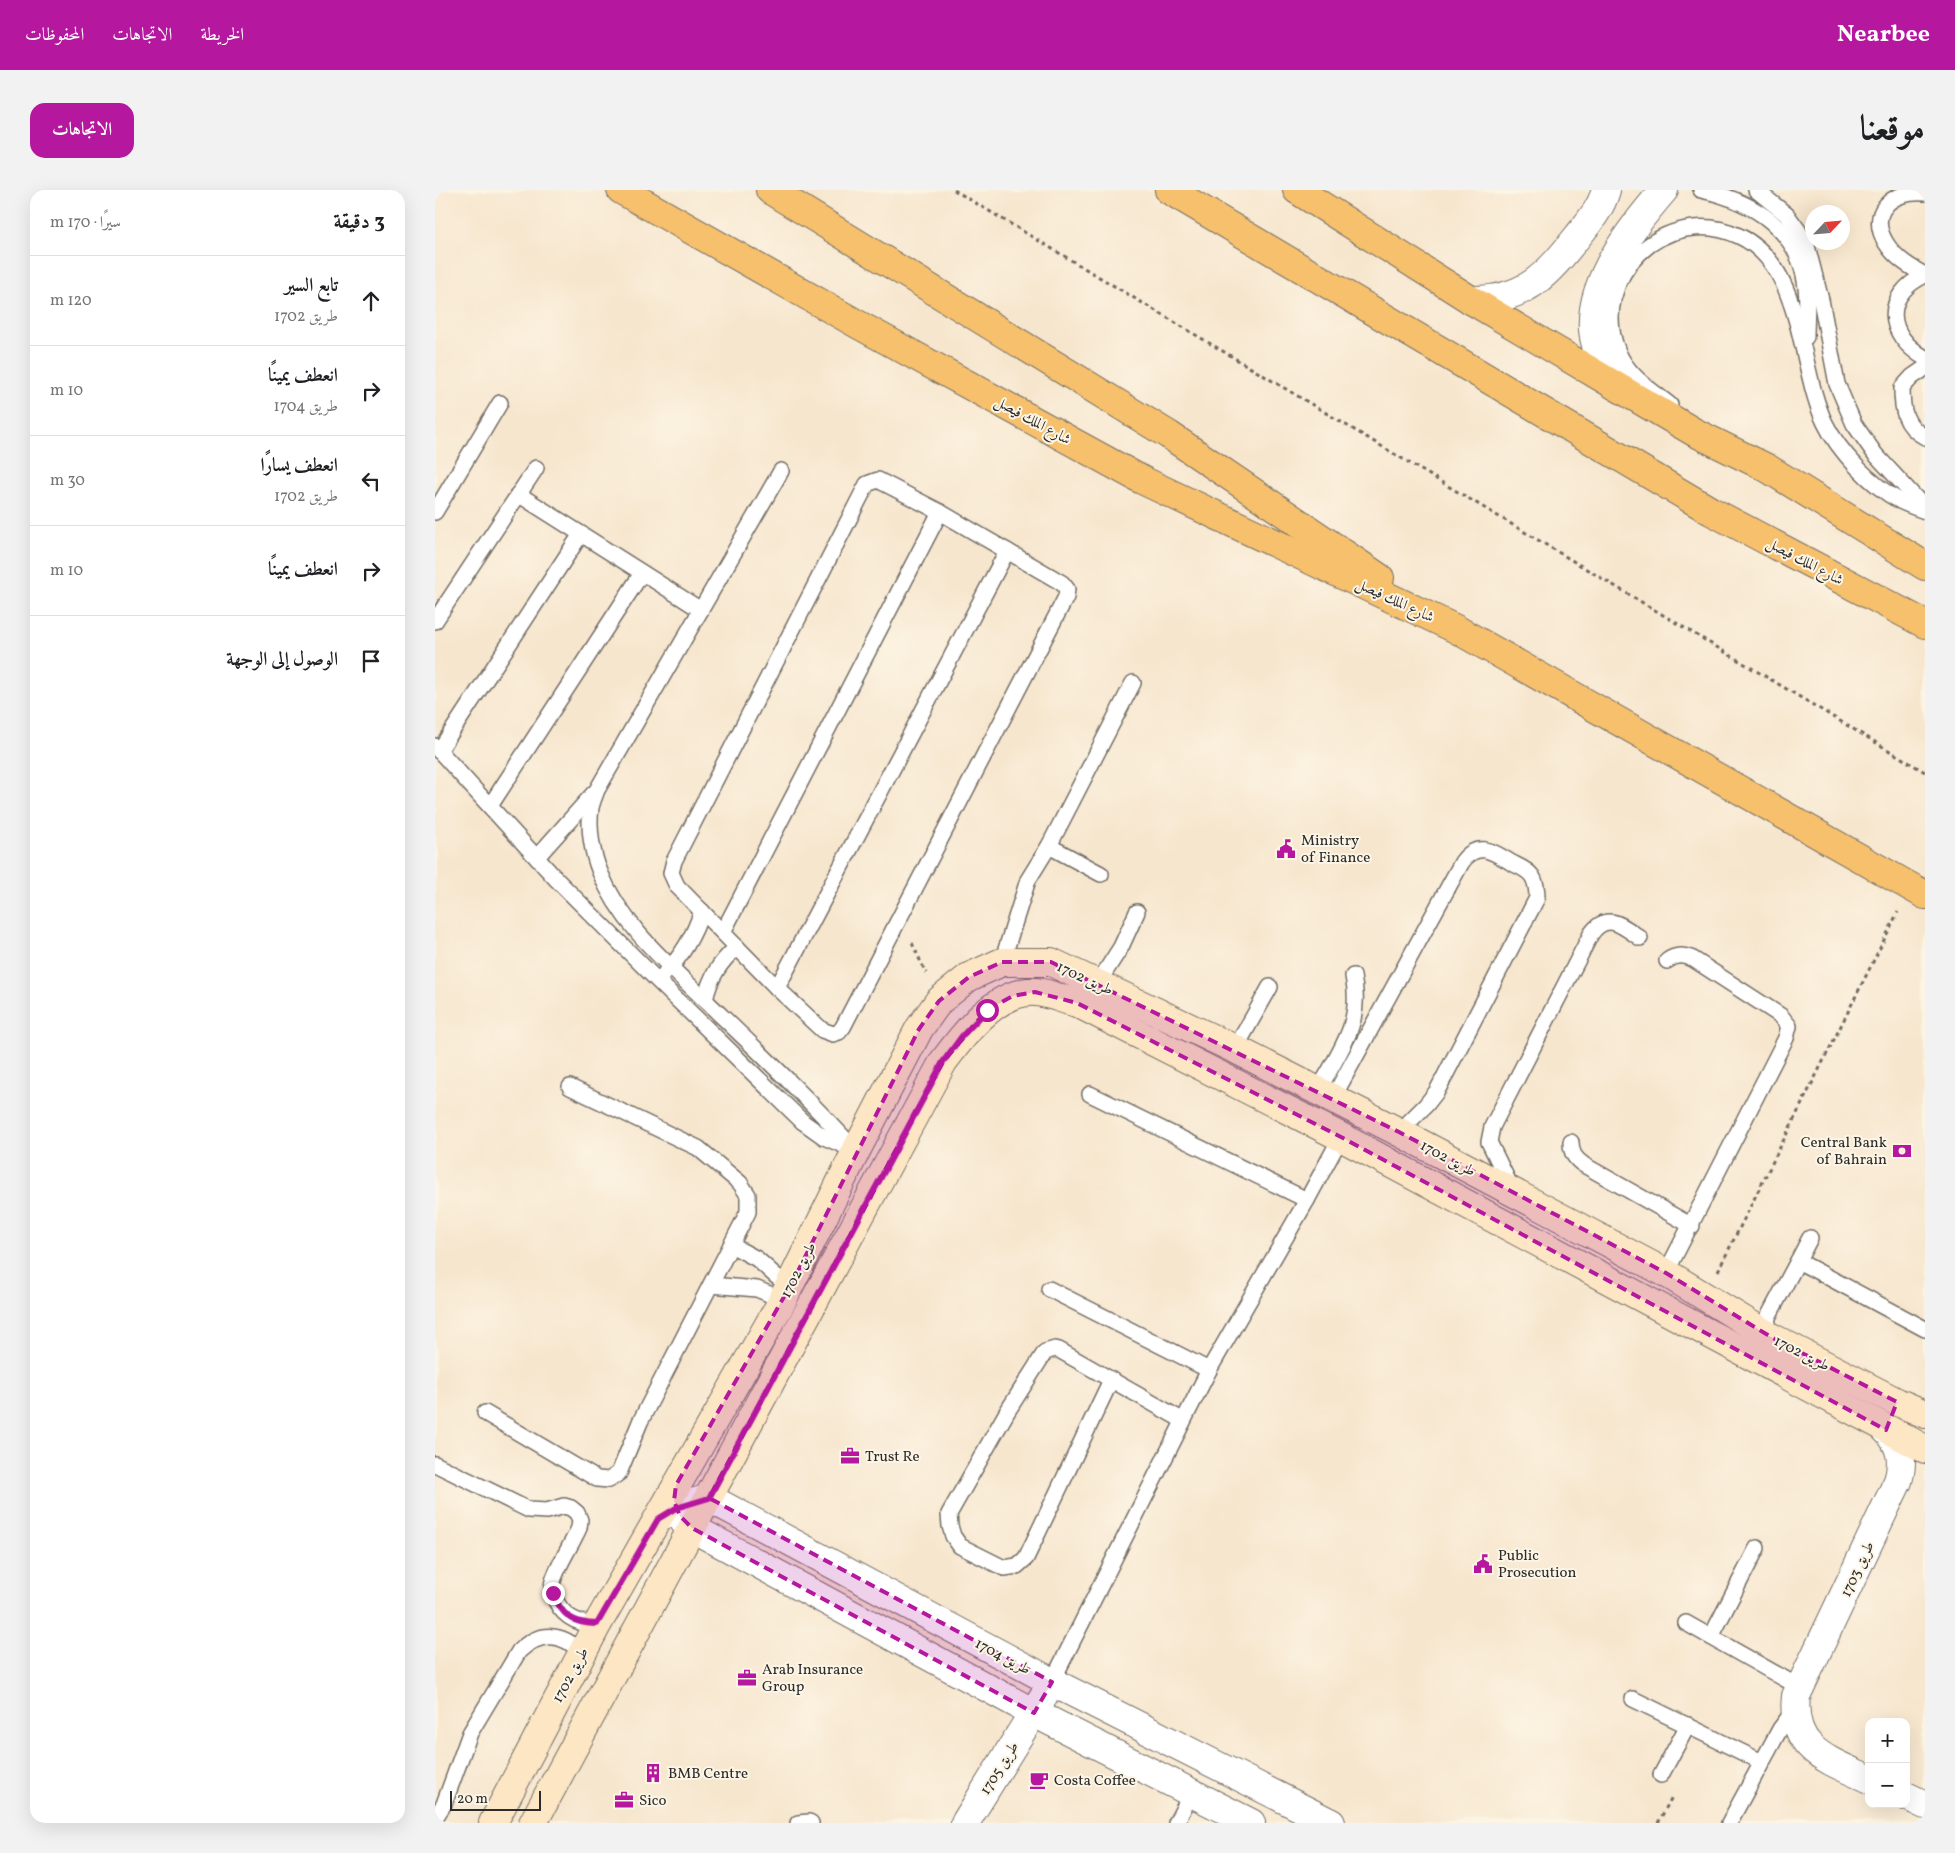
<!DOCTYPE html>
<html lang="ar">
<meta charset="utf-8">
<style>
:root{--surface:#fff;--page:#f2f2f2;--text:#202124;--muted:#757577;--line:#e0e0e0;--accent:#b5179e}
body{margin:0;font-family:Vollkorn,Amiri,serif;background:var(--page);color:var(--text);direction:rtl}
.controls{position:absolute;right:15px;bottom:15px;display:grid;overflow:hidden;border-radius:10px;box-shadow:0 5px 20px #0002}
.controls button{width:45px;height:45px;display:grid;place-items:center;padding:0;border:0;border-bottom:1px solid var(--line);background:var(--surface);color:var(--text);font:25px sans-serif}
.compass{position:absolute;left:1370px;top:15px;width:45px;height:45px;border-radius:50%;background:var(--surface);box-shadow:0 5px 20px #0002;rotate:64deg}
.scale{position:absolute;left:15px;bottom:12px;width:91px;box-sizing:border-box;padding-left:5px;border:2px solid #2b2b2b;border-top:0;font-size:14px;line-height:18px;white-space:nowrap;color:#2b2b2b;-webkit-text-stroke:4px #fcf5e5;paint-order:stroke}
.stop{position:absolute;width:15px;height:15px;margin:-11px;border:4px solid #b5179e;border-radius:50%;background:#fff}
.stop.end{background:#b5179e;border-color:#fff;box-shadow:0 1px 5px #0008}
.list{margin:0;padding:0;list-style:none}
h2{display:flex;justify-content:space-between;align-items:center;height:65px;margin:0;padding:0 20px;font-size:21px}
h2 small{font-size:16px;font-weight:400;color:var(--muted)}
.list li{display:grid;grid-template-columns:32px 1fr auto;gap:15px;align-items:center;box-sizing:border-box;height:90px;padding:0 20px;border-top:1px solid var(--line)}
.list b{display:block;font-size:19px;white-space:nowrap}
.list p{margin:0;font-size:16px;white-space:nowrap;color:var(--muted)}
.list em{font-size:16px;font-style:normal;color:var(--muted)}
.icon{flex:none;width:28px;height:28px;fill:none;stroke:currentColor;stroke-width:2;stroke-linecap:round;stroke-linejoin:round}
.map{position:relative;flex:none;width:1490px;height:1633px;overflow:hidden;direction:ltr;border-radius:15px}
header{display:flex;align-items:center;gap:30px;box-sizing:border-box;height:70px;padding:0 25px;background:var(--accent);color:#fff}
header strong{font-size:24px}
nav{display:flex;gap:28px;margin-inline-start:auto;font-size:18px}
.intro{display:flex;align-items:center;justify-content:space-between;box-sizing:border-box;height:120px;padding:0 30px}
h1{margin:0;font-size:35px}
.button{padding:12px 22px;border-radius:15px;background:var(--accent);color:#fff;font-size:18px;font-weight:700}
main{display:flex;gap:30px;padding:0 30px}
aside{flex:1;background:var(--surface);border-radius:15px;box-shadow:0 5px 20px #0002}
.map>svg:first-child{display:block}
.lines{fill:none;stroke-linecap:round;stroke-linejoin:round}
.lane-casing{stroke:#726c64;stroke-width:18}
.street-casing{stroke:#726c64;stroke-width:30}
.secondary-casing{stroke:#726c64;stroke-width:30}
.highway-casing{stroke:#726c64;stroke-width:30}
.path{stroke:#726c64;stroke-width:3;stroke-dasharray:4 4;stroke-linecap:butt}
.lane{stroke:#fff;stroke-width:15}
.street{stroke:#fff;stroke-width:28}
.secondary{stroke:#fce6c4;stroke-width:28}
.highway{stroke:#f7c06c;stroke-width:28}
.route{stroke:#b5179e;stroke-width:6}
.marked{fill:#b5179e;fill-opacity:0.2;stroke:#b5179e;stroke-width:4;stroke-dasharray:10 6;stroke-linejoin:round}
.labels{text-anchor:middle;stroke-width:4;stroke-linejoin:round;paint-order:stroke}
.street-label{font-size:15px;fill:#2b2b2b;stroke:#fcf5e5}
.poi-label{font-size:15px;fill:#2b2b2b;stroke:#fcf5e5;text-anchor:start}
</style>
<header>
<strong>Nearbee</strong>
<nav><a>الخريطة</a><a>الاتجاهات</a><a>المحفوظات</a></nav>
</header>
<div class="intro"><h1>موقعنا</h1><a class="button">الاتجاهات</a></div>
<main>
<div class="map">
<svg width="1490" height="1633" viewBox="0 0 1490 1633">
<rect width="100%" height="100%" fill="#fcf5e5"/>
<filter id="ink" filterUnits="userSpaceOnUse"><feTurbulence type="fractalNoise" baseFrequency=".02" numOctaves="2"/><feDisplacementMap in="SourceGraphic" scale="10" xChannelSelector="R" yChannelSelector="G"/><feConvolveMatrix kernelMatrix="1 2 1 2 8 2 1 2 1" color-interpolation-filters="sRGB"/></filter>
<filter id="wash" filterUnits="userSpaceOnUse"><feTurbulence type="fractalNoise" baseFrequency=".0096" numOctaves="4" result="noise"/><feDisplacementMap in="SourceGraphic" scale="20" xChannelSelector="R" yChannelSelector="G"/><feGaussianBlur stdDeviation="1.12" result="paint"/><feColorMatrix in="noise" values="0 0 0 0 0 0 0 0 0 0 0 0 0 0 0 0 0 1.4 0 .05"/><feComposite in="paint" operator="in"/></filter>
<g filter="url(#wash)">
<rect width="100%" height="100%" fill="#f7e6ce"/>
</g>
<g filter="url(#ink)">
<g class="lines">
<g class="lane-casing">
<g id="lane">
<path d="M1266,0C1318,11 1365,40 1371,97C1373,114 1371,131 1371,147"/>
<polyline points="1321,0 1352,25 1363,40 1372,56 1386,110 1402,194 1419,234 1440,264 1490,318"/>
<path d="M1490,3C1457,0 1432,22 1451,53C1460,68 1475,77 1490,85"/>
<path d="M1490,85C1447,106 1451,145 1490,168"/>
<path d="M1490,178L1477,187L1467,198C1467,219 1469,236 1490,247"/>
<path d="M1235,215C1215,199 1193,186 1183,162C1152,87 1231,12 1304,46C1369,76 1363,177 1390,233C1404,262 1437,296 1465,311C1473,315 1482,318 1490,321"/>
<path d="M346,281L162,600C160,606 157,612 156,618C153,638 157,663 165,682C186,735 233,774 273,813C323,861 374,909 421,961"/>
<polygon points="443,290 505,322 627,393 632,399 631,407 408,837 404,842 398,844 387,840 342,798 242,696 236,683 239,671 432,294"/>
<polyline points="83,304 266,420"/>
<polyline points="0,322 65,213"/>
<polyline points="0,431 101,278"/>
<polyline points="0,556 121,689 222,790 368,932 389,947 415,958"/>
<polyline points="4,561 146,344"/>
<polyline points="55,616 207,383"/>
<polyline points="614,656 666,684"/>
<polyline points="102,667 159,603"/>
<polyline points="288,742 505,322"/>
<polyline points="567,772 593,690 614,656 698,493"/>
<path d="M230,783C248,765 259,745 267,721"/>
<polyline points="663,793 686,757 702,722"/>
<polyline points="342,798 572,361"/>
<path d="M270,810C275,787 285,772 302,757"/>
<polyline points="800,859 835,797"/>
<path d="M883,901C905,860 928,834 918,786"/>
<polyline points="655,904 872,1010"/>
<path d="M898,908L1027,672C1043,650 1058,662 1077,673C1083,676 1093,680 1097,686C1101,692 1102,700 1102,708L1002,901L991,915L964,942"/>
<path d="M1136,952C1136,963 1140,969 1149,975L1257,1036"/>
<path d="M1077,999L1054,952L1057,937L1156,744C1172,721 1188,736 1205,748"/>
<polyline points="296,1055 322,1069 342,1087 357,1093"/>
<polyline points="1363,1071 1375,1048"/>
<path d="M1231,1083L1351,848L1354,836L1346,826L1258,769C1249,765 1241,764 1232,771"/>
<polyline points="276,1095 322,1099 334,1104 345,1115"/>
<polyline points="614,1099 774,1180"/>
<polyline points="1336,1147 1332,1129 1363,1071 1490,1139"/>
<polyline points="676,1190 591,1368 582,1376 569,1378 525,1356 518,1346 515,1336 514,1324 572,1222 610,1162 620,1159 624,1160 747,1230"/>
<polyline points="50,1223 162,1289 174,1290 184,1283 205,1232 313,1022 313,1005 305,993 263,958 135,897"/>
<path d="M0,1274L94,1320L112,1321L129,1316L136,1318L142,1323L145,1330L144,1338C137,1354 123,1375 118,1391C116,1396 118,1402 119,1406C126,1426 142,1434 162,1435"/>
<polyline points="1251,1433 1366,1498"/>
<polyline points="1276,1447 1322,1358"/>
<polyline points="617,1492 774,1180 872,1010 906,947"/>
<polyline points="1198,1509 1327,1572"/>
<polyline points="1226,1585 1253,1535"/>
<path d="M0,1628L9,1614L35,1543L84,1461C105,1441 127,1442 147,1463"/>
<polyline points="363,1633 374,1632 376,1633"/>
<polyline points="741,1633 756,1604"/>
<polyline points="1294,1633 1345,1539 1360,1519"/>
</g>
</g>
<g class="street-casing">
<g id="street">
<path d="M1036,110C1090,111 1112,85 1143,46C1155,31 1166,18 1171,0"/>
<path d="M1181,196C1170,179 1160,161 1158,140C1154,90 1198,36 1229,0"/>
<polyline points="242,1321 250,1333 257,1338 599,1523 816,1633"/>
<polyline points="223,1329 241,1318 274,1308 617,1492 896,1633"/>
<path d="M1434,1589C1393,1570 1355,1560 1361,1506L1463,1291C1469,1271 1466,1254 1451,1240"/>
<polyline points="1471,1606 1490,1615"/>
<polyline points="530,1633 608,1507"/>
</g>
</g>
<g class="secondary-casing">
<g id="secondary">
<polyline points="58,1633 162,1435 345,1115 421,961 484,839 504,811 534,787 567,772 616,772 800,859 964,942 1231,1083 1336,1147 1462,1212 1490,1224"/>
<path d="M98,1633L508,872C528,845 562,799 601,802C614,803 629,810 642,813L906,947L1490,1259"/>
</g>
</g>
<g class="highway-casing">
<g id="highway">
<polyline points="186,0 424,135 707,290 1021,439 1490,705"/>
<polyline points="335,0 734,245 945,388"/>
<polyline points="734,0 1276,321 1490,434"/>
<polyline points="862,0 1036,110 1181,196 1259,242 1332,278 1490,376"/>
</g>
</g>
<g class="path">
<polyline points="519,0 1490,582"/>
<polyline points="477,753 491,783"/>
<polyline points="1283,1081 1463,722"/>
<polyline points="1223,1633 1238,1605"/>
</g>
<use href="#lane" class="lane"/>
<use href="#street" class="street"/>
<use href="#secondary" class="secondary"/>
<use href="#highway" class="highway"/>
</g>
</g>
<g class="lines" filter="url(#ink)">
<path class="route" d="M118,1403C126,1425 138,1434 162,1434L223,1329L241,1318L274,1308L508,872L527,846L552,820"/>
</g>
<path class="marked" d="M567,772H616L964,942L1231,1083L1336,1147L1462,1212L1451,1240L906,947L642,813L600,802L578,806L552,820L508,872L274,1308L617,1492L599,1523L257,1338L245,1326L239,1311L241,1295L357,1093L484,839L504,811L534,787Z"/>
<defs>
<g id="civic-bare" transform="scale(1.5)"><path d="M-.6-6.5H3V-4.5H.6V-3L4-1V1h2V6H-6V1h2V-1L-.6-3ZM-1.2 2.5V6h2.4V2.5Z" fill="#b5179e" stroke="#fcf5e5" stroke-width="2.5" paint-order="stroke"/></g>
<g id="bank-bare" transform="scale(1.5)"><path d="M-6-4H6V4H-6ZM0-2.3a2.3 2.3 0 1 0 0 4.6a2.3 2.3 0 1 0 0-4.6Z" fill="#b5179e" stroke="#fcf5e5" stroke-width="2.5" paint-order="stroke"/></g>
<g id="office-bare" transform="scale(1.5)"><path d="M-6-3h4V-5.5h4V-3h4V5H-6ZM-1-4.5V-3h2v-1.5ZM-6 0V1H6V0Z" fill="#b5179e" stroke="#fcf5e5" stroke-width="2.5" paint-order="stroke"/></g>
<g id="building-bare" transform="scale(1.5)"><path d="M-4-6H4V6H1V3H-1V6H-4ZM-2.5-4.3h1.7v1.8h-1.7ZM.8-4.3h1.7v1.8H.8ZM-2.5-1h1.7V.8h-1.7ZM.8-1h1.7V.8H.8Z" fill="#b5179e" stroke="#fcf5e5" stroke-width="2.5" paint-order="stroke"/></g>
<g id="cafe-bare" transform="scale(1.5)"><path d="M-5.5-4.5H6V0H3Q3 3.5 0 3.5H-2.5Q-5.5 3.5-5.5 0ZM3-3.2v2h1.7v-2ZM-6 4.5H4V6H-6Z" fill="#b5179e" stroke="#fcf5e5" stroke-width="2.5" paint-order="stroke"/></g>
</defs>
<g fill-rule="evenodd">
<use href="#civic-bare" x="851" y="659"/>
<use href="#bank-bare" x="1467" y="961"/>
<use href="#office-bare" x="415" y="1266"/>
<use href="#civic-bare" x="1048" y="1374"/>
<use href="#office-bare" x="312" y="1488"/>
<use href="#building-bare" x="218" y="1583"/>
<use href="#cafe-bare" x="604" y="1590"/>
<use href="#office-bare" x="189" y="1610"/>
</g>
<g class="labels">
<g class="street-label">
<text transform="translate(598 230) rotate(29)" y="5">شارع الملك فيصل</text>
<text transform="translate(1370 371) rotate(28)" y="5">شارع الملك فيصل</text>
<text transform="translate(960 410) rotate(25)" y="5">شارع الملك فيصل</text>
<text transform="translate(650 788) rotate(25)" y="5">طريق 1702</text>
<text transform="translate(1013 968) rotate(28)" y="5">طريق 1702</text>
<text transform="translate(363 1080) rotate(-63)" y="5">طريق 1702</text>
<text transform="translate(1367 1163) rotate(27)" y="5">طريق 1702</text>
<text transform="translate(1422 1379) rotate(-65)" y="5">طريق 1703</text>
<text transform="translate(568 1466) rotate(28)" y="5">طريق 1704</text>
<text transform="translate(135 1485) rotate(-62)" y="5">طريق 1702</text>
<text transform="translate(564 1578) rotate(-58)" y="5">طريق 1705</text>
</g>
<g class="poi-label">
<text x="866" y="655">Ministry<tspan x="866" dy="17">of Finance</tspan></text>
<text x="1452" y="957" text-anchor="end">Central Bank<tspan x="1452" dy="17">of Bahrain</tspan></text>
<text x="430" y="1271">Trust Re</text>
<text x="1063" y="1370">Public<tspan x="1063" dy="17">Prosecution</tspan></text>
<text x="327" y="1484">Arab Insurance<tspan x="327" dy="17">Group</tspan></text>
<text x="233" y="1588">BMB Centre</text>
<text x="619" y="1595">Costa Coffee</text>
<text x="204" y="1615">Sico</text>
</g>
</g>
</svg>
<div class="controls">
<button>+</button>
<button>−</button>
</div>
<svg class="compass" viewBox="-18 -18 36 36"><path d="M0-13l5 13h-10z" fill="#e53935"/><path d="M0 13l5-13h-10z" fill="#757577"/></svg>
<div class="scale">20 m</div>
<div class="stop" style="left:552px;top:820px"></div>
<div class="stop end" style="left:118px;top:1403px"></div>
</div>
<aside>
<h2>3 دقيقة<small>سيرًا · 170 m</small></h2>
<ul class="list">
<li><svg class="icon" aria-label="ahead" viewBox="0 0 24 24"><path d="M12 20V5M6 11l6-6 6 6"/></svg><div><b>تابع السير</b><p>طريق 1702</p></div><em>120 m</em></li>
<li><svg class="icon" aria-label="right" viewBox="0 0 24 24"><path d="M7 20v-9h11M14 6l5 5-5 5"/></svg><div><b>انعطف يمينًا</b><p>طريق 1704</p></div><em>10 m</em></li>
<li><svg class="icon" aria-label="left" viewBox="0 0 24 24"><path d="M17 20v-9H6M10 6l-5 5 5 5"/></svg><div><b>انعطف يسارًا</b><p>طريق 1702</p></div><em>30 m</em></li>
<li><svg class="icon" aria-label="right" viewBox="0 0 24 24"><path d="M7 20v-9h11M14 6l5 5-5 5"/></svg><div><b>انعطف يمينًا</b></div><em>10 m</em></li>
<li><svg class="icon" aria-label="arrive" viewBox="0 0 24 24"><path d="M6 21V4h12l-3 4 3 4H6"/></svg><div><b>الوصول إلى الوجهة</b></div></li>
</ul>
</aside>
</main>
